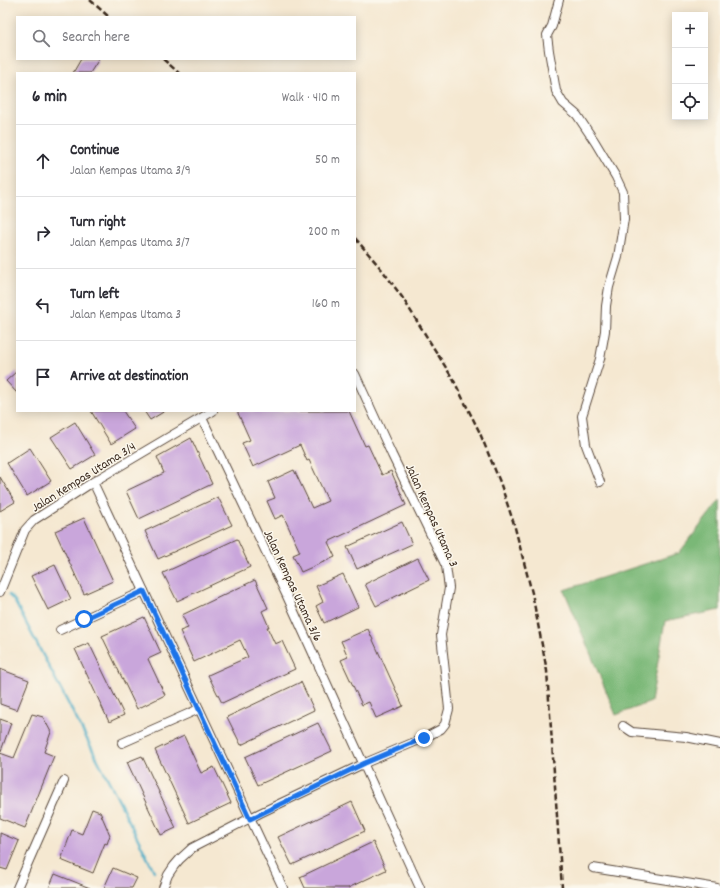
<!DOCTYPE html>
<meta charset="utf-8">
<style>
:root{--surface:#fff;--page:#f7f7f7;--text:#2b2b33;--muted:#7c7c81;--line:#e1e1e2}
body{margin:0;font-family:Dekko,sans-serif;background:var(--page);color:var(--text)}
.controls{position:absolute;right:12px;top:12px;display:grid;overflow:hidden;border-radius:0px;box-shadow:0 2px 10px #0003}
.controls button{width:36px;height:36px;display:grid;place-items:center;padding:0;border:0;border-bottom:1px solid var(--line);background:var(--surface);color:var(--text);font:20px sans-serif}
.stop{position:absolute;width:12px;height:12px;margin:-9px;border:3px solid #1a73e8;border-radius:50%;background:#fff}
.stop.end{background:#1a73e8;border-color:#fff;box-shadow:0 1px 4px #0008}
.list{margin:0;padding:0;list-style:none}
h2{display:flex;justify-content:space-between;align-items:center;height:52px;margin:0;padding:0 16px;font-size:17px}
h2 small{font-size:13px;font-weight:400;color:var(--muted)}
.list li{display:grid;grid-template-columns:26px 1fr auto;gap:12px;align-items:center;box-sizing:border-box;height:72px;padding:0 16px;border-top:1px solid var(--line)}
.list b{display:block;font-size:15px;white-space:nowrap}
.list p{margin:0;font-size:13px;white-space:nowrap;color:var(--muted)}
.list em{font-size:13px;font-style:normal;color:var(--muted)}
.icon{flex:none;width:22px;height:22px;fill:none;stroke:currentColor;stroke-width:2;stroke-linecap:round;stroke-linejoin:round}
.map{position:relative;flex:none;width:720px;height:888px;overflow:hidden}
.search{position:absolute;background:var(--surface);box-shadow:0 2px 10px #0003;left:16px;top:16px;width:340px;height:44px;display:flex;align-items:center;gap:10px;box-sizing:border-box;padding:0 14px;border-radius:0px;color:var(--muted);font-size:15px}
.panel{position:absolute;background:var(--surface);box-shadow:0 2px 10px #0003;left:16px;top:72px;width:340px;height:340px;border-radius:0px}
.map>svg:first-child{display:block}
.forest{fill:#7ab877;stroke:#5a714a}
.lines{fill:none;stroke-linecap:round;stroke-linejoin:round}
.stream{stroke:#47adc7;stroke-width:2.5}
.building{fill:#c9a6db}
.street-casing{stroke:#574639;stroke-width:10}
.street{stroke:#fff;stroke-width:8}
.rail{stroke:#3b2a1e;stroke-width:2.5;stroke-dasharray:6 3;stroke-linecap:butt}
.route{stroke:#1a73e8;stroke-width:5}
.labels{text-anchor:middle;stroke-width:3;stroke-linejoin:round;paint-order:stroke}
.street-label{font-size:13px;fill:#3b2a1e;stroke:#fbf7ec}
</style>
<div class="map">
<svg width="720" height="888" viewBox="0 0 720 888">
<rect width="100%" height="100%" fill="#fbf7ec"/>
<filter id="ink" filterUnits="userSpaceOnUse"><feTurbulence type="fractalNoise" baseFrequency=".025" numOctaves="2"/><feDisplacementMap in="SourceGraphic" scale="8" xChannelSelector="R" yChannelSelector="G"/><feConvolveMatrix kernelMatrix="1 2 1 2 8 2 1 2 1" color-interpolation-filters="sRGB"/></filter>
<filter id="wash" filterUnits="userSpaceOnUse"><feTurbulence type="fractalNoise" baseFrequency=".012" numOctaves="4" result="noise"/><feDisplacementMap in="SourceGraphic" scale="16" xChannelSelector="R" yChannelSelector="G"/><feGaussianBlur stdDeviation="0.9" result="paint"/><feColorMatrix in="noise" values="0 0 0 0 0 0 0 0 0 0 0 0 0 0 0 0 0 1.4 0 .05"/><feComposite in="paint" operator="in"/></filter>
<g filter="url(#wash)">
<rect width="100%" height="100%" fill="#f5e8d1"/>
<polygon class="forest" points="720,500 720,610 665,621 651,702 616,715 564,590 679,553"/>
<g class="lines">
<polyline class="stream" points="9,595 14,600 111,785 154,871"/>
</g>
<g id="blocks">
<g class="building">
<polygon points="81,59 99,59 90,73 73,73"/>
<polygon points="17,371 17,393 6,381"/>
<polygon points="91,411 123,411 135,429 111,444"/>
<polygon points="144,411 165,411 150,420"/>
<polygon points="237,411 349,411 365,446 368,445 382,475 391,471 406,505 328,542 335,557 301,572 293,555 300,552 283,515 275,519 267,501 275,498 268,482 294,470 312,508 328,501 309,460 307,461 300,445 253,467 242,443 250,440"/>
<polygon points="75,422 95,455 72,469 51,437"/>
<polygon points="191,438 212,484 139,519 126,491 164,473 157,457"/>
<polygon points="30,448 51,481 27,496 7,463"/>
<polygon points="0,477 15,502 0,511"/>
<polygon points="218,497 232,525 158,559 145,531"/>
<polygon points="84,518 113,581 84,594 55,531"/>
<polygon points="402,522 412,544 357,569 347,547"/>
<polygon points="237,539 250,567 177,601 163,573"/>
<polygon points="418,558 429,580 376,606 365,584"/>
<polygon points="55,565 71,599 48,610 31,576"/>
<polygon points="343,574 358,607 324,623 316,606 323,602 316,586"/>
<polygon points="255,580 268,608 262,611 269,627 267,627 275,644 282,641 295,669 222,703 208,675 248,657 240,640 194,662 180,631 188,628 182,615"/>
<polygon points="144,617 161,653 148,659 165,695 137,709 102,636"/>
<polygon points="368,629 403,706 376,718 369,702 362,705 341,660 348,657 341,641"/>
<polygon points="89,643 124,715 109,722 75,649"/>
<polygon points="0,669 29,680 17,710 0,704"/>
<polygon points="301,682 314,710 241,745 227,717"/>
<polygon points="32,714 43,717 51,732 44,752 54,756 25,828 0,818 0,753 14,758"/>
<polygon points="0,719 11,723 1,751 0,751"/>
<polygon points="318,723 332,751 258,785 245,757"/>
<polygon points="184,736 201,773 214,767 231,803 189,823 155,750"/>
<polygon points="142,756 176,828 161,835 127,762"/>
<polygon points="352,802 365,831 292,865 278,837"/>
<polygon points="92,809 100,812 110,835 107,844 105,843 93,873 61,860 72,830 82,834"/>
<polygon points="0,833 19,841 7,870 0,868"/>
<polygon points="373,842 386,870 348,888 305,888 300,877"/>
<polygon points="113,868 137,878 132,888 104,888"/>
<polygon points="55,874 90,888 49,888"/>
</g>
</g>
</g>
<g filter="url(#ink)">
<use href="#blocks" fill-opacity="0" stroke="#574639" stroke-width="1"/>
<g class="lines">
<g class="street-casing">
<g id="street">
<polyline points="559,0 552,26 547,35 549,51 556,91 563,103 577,115 595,142 616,177 623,192 624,219 618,257 609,287 606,306 605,331 600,359 582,416 586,445 600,482"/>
<polyline points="202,418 286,594 420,888"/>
<polyline points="93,482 283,888"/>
<polyline points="0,592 25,530 34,520 93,482 213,411"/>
<polyline points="60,630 144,591"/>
<polyline points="623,726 632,732 686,737 720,744"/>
<polyline points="122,743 199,709"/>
<polyline points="593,868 717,888"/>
<polyline points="17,888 64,781"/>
<polyline points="163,888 168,875 174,866 180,859 192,848 260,813 365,763 424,738 441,729 445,724 449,709 441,635 449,588 446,566 392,455 355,374"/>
</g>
</g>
<use href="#street" class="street"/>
<g class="rail">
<polyline points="90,0 109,17"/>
<polyline points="163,59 179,73"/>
<polyline points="355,238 383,271 402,297 453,379 479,431 500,482 514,524 532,593 547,671 562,888"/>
</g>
</g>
</g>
<g class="lines" filter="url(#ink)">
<polyline class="route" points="84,619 144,591 250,819 365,763 424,738"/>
</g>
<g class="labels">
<g class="street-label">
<text transform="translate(83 476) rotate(-32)" y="5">Jalan Kempas Utama 3/4</text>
<text transform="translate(433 515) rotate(66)" y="5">Jalan Kempas Utama 3</text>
<text transform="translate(294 585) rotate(65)" y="5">Jalan Kempas Utama 3/6</text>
</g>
</g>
</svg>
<div class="controls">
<button>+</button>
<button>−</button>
<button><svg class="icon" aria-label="locate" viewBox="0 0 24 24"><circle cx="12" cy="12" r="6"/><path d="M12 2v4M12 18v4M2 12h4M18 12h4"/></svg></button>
</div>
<div class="stop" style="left:84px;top:619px"></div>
<div class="stop end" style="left:424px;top:738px"></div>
<div class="search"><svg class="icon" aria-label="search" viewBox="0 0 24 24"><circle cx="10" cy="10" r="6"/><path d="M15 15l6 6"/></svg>Search here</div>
<section class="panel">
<h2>6 min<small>Walk · 410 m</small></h2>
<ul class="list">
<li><svg class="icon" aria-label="ahead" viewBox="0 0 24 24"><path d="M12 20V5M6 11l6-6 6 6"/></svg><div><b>Continue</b><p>Jalan Kempas Utama 3/9</p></div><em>50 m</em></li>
<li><svg class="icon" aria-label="right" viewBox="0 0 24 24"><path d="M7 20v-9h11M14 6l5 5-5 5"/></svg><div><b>Turn right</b><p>Jalan Kempas Utama 3/7</p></div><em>200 m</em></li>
<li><svg class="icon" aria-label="left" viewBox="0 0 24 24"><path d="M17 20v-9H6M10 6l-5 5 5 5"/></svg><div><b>Turn left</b><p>Jalan Kempas Utama 3</p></div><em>160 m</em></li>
<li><svg class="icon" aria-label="arrive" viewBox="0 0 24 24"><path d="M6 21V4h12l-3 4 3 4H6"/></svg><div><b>Arrive at destination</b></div></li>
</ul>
</section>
</div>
